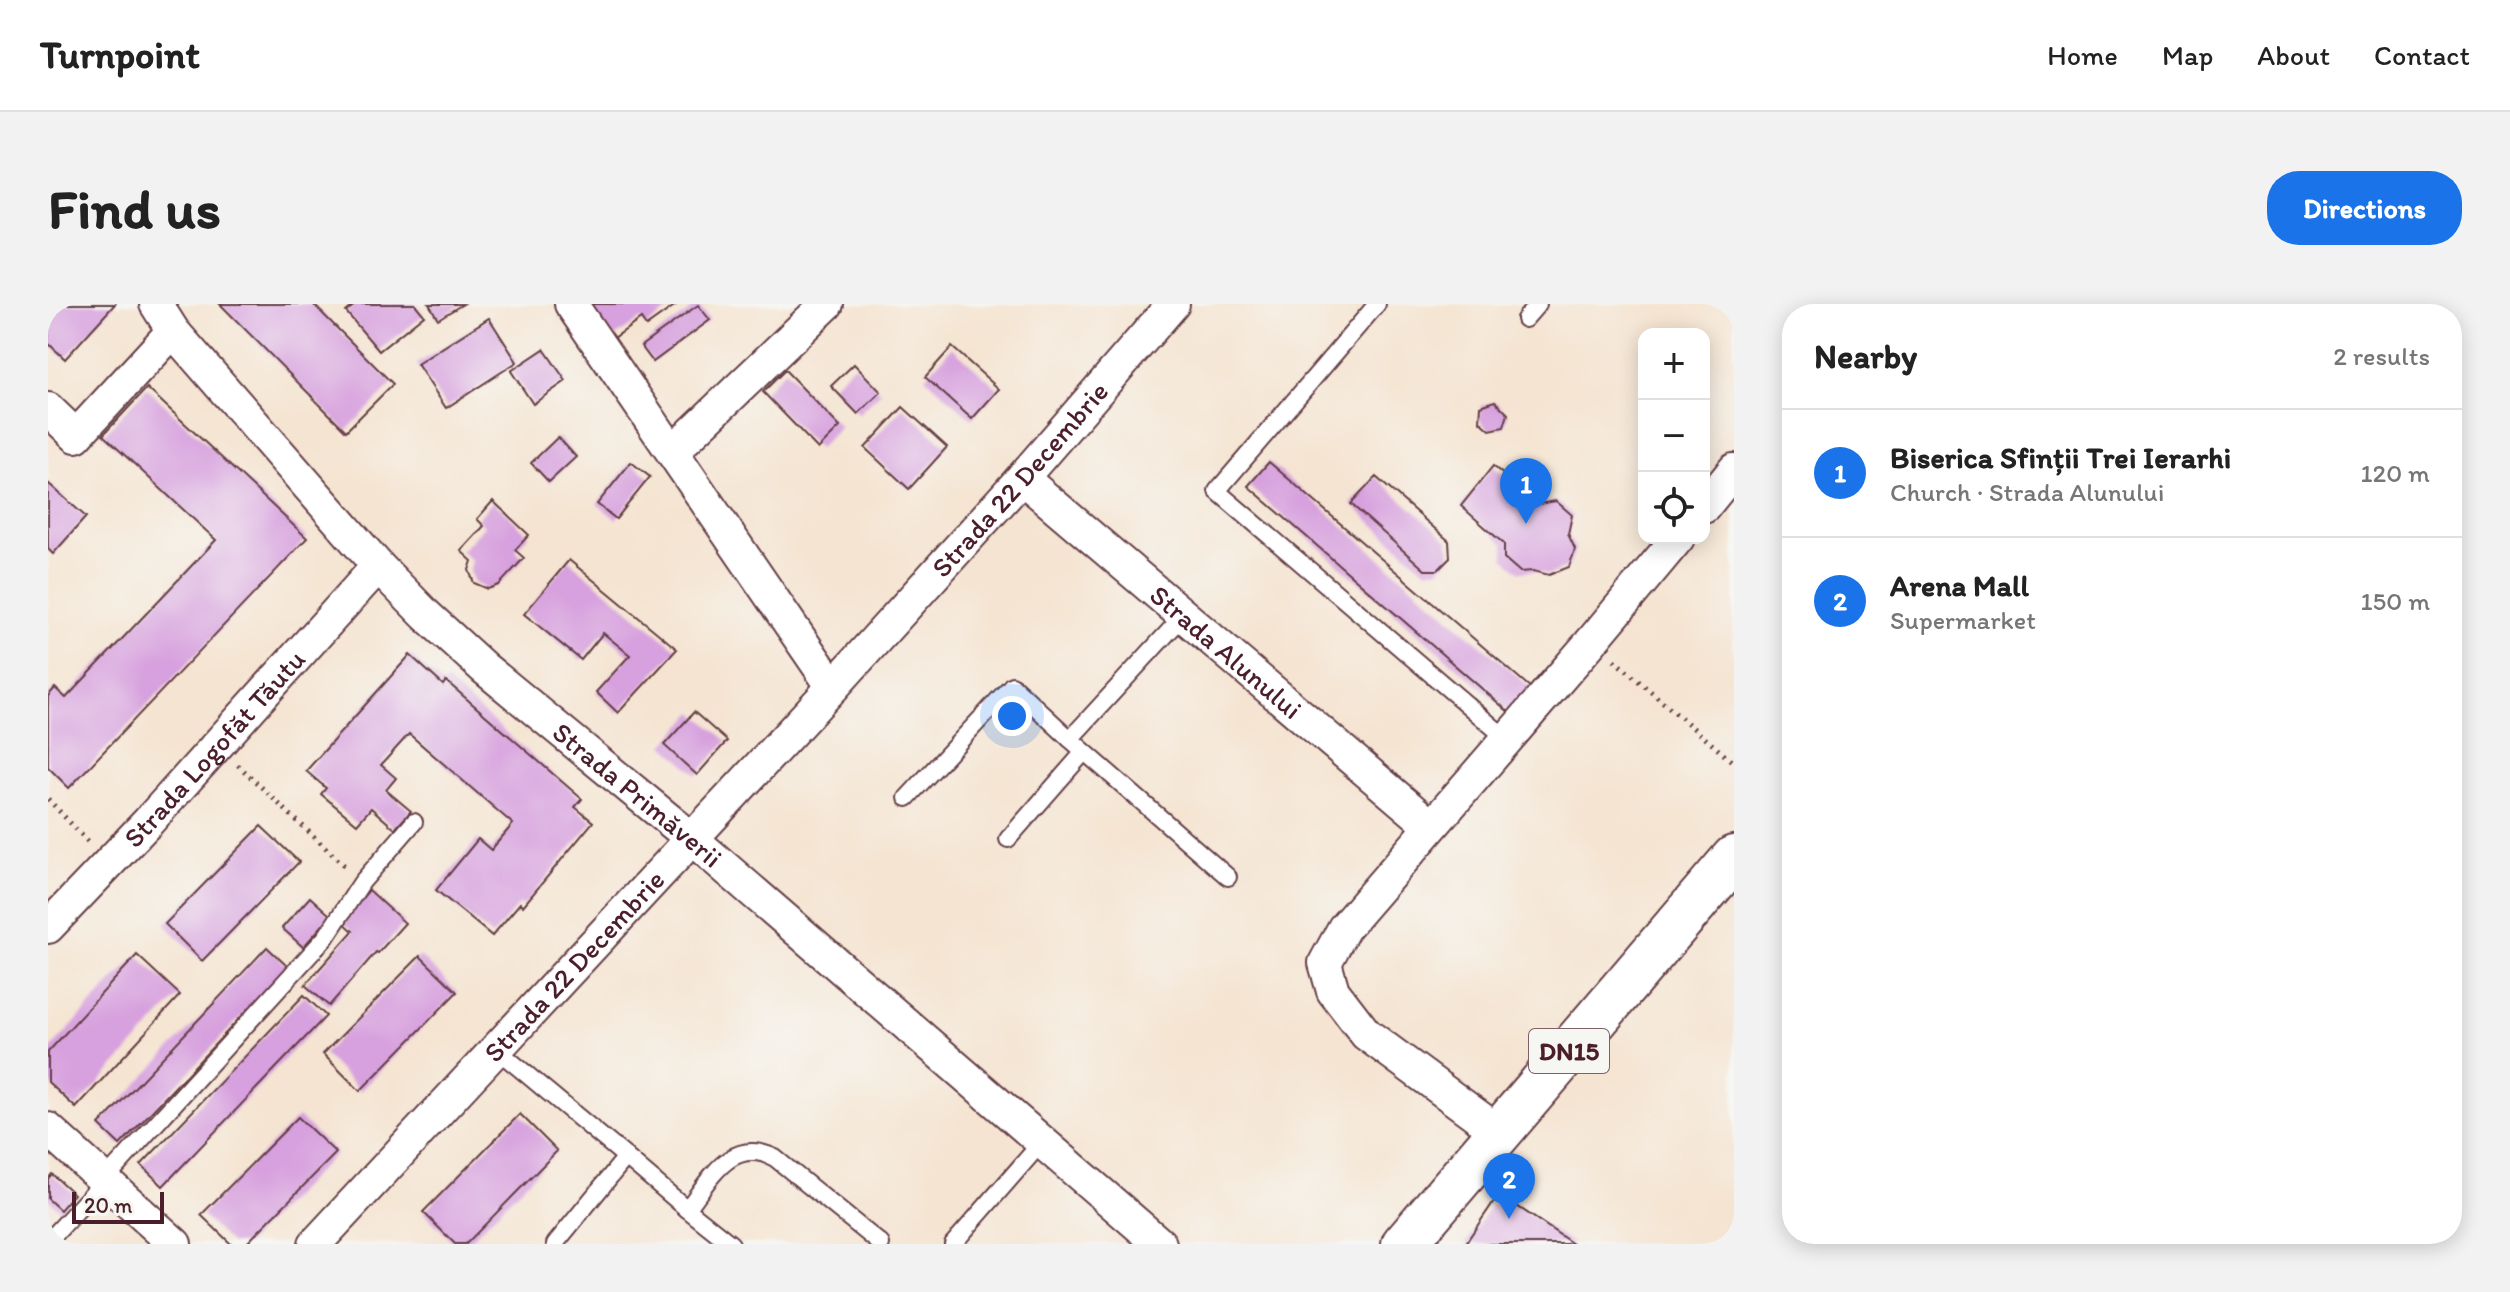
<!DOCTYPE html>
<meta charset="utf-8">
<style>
:root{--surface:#fff;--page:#f2f2f2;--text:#222;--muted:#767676;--line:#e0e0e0;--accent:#1a73e8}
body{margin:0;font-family:Itim,sans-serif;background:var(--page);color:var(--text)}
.controls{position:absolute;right:24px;top:24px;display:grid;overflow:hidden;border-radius:16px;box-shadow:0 4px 20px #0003}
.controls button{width:72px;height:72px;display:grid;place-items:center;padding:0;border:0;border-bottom:2px solid var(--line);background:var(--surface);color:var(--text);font:40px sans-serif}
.scale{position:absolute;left:24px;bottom:20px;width:92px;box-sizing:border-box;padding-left:8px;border:4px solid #4a1f2b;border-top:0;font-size:22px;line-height:28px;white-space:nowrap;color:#4a1f2b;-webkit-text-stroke:6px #f6f6f2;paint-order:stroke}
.you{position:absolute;left:964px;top:412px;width:28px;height:28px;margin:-20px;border:6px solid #fff;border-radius:50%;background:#1a73e8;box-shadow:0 0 0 12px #1a73e833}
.badge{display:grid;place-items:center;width:52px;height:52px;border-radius:50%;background:var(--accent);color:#fff;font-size:26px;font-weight:700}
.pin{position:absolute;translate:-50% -66px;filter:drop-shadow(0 2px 4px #0008)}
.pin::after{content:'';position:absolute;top:42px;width:28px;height:24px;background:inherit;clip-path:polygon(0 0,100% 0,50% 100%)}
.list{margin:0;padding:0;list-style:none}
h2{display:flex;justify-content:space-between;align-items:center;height:104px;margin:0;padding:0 32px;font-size:34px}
h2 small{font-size:26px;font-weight:400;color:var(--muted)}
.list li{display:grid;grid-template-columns:52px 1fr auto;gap:24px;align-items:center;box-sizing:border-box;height:128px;padding:0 32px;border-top:2px solid var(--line)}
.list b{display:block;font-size:30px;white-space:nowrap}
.list p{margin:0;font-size:26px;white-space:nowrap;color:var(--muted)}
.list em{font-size:26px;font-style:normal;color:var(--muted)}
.icon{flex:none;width:44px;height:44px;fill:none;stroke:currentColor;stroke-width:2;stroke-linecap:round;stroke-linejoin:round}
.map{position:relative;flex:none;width:1686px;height:940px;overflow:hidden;border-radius:32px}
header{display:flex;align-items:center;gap:48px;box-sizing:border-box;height:112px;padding:0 40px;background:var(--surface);border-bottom:2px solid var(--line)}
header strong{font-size:38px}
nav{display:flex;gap:44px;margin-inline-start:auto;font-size:28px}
.intro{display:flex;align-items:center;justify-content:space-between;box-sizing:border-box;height:192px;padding:0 48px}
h1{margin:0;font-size:56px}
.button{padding:20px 36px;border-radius:32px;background:var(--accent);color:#fff;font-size:28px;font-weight:700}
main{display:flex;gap:48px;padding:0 48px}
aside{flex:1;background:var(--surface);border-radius:32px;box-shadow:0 4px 20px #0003}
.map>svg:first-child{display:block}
.building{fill:#d7a0de}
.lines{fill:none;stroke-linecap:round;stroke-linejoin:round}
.service-casing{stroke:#643d44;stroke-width:20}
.minor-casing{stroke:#643d44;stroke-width:36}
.primary-casing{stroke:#643d44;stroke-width:48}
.path{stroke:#643d44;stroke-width:5;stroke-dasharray:2 6;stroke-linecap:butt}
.service{stroke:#fff;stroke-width:16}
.minor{stroke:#fff;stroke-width:32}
.primary{stroke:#fff;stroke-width:44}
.labels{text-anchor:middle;stroke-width:8;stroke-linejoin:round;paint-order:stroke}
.shield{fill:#f6f6f2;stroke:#7e6067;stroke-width:2}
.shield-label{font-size:26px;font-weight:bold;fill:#4a1f2b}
.street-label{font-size:28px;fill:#4a1f2b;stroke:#f6f6f2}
</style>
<header>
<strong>Turnpoint</strong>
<nav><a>Home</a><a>Map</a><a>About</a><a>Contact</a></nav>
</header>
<div class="intro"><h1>Find us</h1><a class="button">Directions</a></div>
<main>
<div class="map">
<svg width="1686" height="940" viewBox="0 0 1686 940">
<rect width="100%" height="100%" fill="#f6f6f2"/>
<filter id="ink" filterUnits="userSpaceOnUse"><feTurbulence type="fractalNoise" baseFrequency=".0125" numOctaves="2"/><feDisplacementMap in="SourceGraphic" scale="16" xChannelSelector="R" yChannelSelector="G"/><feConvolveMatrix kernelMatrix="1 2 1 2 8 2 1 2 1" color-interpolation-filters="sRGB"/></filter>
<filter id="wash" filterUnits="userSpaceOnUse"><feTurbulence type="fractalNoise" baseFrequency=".006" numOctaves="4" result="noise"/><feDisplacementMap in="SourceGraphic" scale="32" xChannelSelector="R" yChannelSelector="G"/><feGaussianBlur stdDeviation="1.8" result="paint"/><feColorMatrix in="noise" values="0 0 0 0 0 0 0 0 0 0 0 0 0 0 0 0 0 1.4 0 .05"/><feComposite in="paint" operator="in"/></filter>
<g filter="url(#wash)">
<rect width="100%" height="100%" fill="#f5e4d1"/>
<g id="blocks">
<g class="building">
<polygon points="2,0 67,0 17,55 0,39"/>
<polygon points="172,0 265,0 345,80 298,127"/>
<polygon points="308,0 367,0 376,11 331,47 298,8"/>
<polygon points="381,0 415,0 390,15"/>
<polygon points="545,0 629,0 598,22 593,15 563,36 540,4"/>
<polygon points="650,1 662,16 605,58 593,42"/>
<polygon points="441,14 469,58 398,104 369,60"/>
<polygon points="904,43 951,85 924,115 877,73"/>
<polygon points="496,45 518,77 485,100 463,67"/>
<polygon points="806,60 833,88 810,110 783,82"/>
<polygon points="737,66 792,123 770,145 715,88"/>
<polygon points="99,84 259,234 21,484 0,463 0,392 7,384 18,394 168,236 55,131"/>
<polygon points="1447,97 1460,110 1456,123 1442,126 1432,117 1433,102"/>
<polygon points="855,103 899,143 861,185 817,144"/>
<polygon points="510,133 528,153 501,178 483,159"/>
<polygon points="583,158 602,173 568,215 549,200"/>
<polygon points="1221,158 1483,384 1462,409 1200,182"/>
<polygon points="1445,162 1491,200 1508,197 1524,211 1520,230 1527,245 1521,263 1501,271 1485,267 1472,268 1456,254 1456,240 1413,202"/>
<polygon points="1328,173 1401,237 1402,254 1390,266 1377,266 1303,200"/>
<polygon points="0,179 38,213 5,250 0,245"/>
<polygon points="445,197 481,231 467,246 476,254 451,281 440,285 426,279 421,266 424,257 413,247 436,222 429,215"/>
<polygon points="521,256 629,345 570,409 548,388 582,351 555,329 533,356 476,310"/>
<polygon points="362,351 395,381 398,377 534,495 527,503 545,518 475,602 472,599 444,632 388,586 430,535 443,546 465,520 361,430 333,461 348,474 338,486 363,507 347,525 323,504 309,520 273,490 278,484 258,467"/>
<polygon points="646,408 679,437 649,471 616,441"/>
<polygon points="213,522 251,558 154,657 117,620"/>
<polygon points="321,586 357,619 330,649 328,648 281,702 257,681 305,627 294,617"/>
<polygon points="262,593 283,612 255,643 234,624"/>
<polygon points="219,643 240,663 72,841 51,821"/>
<polygon points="89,651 132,691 28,804 0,778 0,748"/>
<polygon points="372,652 409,688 312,787 275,750"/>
<polygon points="256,691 278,712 115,882 93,861"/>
<polygon points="472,810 509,847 418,940 407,940 375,908"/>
<polygon points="250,813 288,849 198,940 183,940 153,911"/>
<polygon points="4,870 26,890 12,906 0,895 0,875"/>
<polygon points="1451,890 1525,940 1417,940"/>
</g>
</g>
</g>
<g filter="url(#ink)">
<use href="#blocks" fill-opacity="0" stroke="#643d44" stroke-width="2"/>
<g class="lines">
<g class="service-casing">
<g id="service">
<polyline points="1329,0 1169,187 1459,435"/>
<polyline points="1477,15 1490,0"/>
<polyline points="1022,435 1136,311"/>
<polyline points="859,494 964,381 1022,435 1180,573"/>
<polyline points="960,535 1036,448"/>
<polyline points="447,744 578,853"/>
<polyline points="639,905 683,940"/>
<polyline points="0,938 278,633 314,578 366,518"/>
<path d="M507,940L578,853L639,905C663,874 683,832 727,854L833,940"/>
<polyline points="905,940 993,839"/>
</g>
</g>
<g class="minor-casing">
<g id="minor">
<path id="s1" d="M108,0L125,27L330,262L378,311L436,364L643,534L1112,940"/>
<polyline points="523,0 785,383"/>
<polyline points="0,105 28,132 125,27"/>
<polyline points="625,147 779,0"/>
<path id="s2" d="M974,174L1383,522"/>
<polyline points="1656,203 1686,166"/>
<path id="s3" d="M0,623L100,518L330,262"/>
<polyline points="0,825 127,940"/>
<polyline points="1451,828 1318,730 1285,687 1277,659 1296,624 1544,337 1630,234"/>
<path id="s4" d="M267,940L785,383L974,174L1125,0"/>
</g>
</g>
<g class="primary-casing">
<polyline id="primary" points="1356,940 1686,554"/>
</g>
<g class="path">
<polyline points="1566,356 1686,459"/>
<polyline points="190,461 299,564"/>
<polyline points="0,495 40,538"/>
</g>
<use href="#service" class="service"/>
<use href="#minor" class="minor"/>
<use href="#primary" class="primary"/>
</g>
</g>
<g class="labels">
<rect class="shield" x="1481" y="725" width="80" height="44" rx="6"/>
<g class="shield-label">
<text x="1521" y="756">DN15</text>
</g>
<g class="street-label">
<text dy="10" stroke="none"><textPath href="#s4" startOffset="1040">Strada 22 Decembrie</textPath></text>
<text dy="10" stroke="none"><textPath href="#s2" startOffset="268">Strada Alunului</textPath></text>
<text dy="10" stroke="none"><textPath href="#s3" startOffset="244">Strada Logofăt Tăutu</textPath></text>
<text dy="10" stroke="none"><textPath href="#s1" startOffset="690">Strada Primăverii</textPath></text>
<text dy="10" stroke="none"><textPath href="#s4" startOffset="380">Strada 22 Decembrie</textPath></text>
</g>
</g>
</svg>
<div class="controls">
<button>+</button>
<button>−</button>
<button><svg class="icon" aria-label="locate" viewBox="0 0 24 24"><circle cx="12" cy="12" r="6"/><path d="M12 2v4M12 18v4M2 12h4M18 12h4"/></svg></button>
</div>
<div class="scale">20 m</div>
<div class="you"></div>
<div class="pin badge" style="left:1478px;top:220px">1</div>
<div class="pin badge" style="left:1461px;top:915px">2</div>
</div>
<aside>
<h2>Nearby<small>2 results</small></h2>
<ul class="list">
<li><span class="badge">1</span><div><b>Biserica Sfinții Trei Ierarhi</b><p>Church · Strada Alunului</p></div><em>120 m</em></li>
<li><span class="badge">2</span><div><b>Arena Mall</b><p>Supermarket</p></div><em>150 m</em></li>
</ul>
</aside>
</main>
